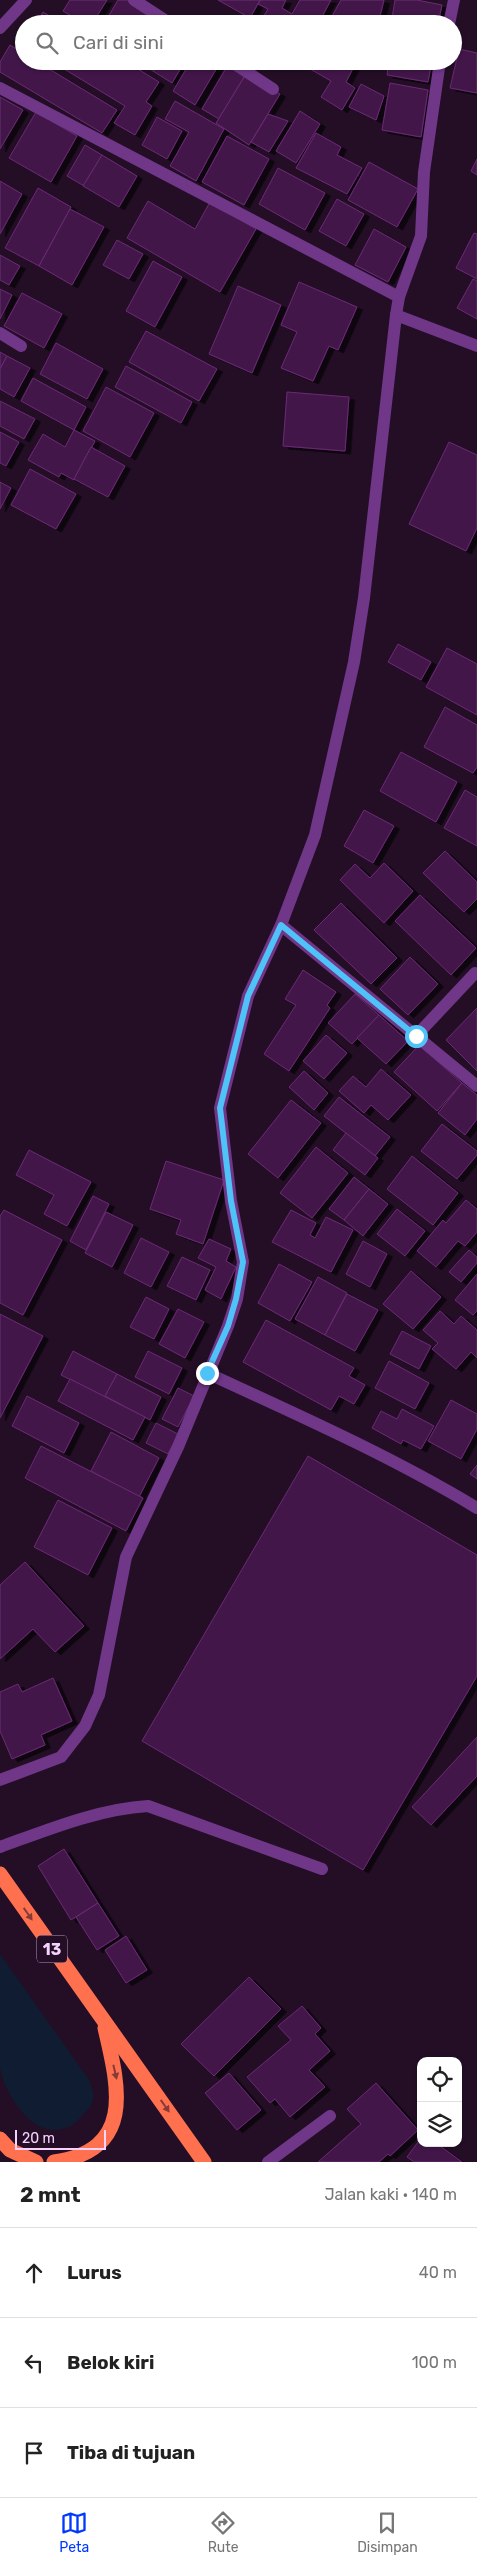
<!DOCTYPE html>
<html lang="id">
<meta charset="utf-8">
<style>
:root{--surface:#fff;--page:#f2f2f2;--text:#222;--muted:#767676;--line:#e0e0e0;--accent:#0039fe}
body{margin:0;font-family:Rubik,sans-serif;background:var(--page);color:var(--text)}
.controls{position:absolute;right:15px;bottom:15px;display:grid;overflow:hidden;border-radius:10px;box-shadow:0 1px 4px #0004}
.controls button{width:45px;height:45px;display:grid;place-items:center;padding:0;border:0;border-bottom:1px solid var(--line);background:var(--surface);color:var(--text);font:25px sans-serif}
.scale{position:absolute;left:15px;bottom:12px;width:91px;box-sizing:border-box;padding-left:5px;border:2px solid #f6d3ff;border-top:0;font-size:14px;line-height:18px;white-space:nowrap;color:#f6d3ff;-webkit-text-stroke:4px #230e26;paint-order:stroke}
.stop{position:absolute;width:15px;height:15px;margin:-11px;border:4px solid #4fc3f7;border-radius:50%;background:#fff}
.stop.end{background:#4fc3f7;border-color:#fff;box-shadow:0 1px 5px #0008}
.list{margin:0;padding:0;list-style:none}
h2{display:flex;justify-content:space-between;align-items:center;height:65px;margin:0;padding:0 20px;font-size:21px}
h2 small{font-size:16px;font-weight:400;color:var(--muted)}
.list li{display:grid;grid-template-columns:32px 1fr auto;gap:15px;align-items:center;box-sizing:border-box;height:90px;padding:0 20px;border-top:1px solid var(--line)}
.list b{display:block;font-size:19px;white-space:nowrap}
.list em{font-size:16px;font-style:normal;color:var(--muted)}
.icon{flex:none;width:28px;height:28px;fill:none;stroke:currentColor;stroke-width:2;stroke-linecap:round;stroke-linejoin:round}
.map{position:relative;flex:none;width:477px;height:2162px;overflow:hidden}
.search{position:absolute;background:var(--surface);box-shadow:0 1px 4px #0004;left:15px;right:15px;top:15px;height:55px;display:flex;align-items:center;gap:12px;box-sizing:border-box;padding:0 18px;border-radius:28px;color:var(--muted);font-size:19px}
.sheet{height:335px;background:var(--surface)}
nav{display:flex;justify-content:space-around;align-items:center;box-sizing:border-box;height:70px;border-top:1px solid var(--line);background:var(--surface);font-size:14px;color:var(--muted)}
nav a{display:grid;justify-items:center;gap:2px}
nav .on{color:var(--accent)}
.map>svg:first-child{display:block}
.green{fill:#101c31}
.building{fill:#421948;stroke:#6c2976;filter:url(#shadow)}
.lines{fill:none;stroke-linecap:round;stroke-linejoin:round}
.minor{stroke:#703688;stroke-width:12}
.highway{stroke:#ff714e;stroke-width:15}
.oneway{fill:#863b38}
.route{stroke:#4fc3f7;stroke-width:6}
.labels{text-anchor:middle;stroke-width:4;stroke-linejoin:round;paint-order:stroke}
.shield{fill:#230e26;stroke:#b798be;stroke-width:1}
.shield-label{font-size:16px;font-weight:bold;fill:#f6d3ff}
</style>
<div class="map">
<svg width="477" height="2162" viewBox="0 0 477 2162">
<defs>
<filter id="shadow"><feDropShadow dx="5.5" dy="3" stdDeviation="0" flood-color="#0009"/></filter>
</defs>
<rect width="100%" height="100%" fill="#230e26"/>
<path class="green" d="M0,1954L89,2080C96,2097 95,2103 81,2117C46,2154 8,2104 0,2069C0,2058 0,2045 0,2034C0,2007 0,1981 0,1954Z"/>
<g class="building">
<polygon points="70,0 107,0 92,24 84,24 63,11"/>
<polygon points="118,0 132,0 160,19 156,24 104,24"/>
<polygon points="218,0 260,0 250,18"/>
<polygon points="261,0 286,0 282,8 292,14 300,0 331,0 318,24 259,24 268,9 258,4"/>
<polygon points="341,0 384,0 378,24 342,24 331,18"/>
<polygon points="395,0 417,0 442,5 438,24 391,24"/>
<polygon points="43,12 63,24 36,24"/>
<polygon points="10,45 24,54 24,61 36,61 117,110 102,133 0,72 0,62"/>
<polygon points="459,49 477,53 477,93 450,88"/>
<polygon points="51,61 125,61 159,82 146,102 152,106 135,135 114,123 125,106"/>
<polygon points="148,61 185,61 172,83 145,66"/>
<polygon points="191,61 221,61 195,105 173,91"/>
<polygon points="308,61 357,61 346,82 355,88 342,110 321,97 331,81 305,66"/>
<polygon points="389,61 432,61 428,82 387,75"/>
<polygon points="229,63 246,74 219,119 202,109"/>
<polygon points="246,74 280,94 249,145 216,123"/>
<polygon points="390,83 428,90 421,137 382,130"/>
<polygon points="361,84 384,96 376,120 349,107"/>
<polygon points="0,97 23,110 0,149"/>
<polygon points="175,101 224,129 196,181 170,166 189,132 165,119"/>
<polygon points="300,111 320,124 296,163 276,151"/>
<polygon points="36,112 77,136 51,182 9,158"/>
<polygon points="268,114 288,121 269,152 251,142"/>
<polygon points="157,117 182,131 167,159 142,145"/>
<polygon points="316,133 341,147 337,155 362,168 347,194 296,168"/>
<polygon points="227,136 269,159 244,205 202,182"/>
<polygon points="85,145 102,155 84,186 67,176"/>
<polygon points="102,155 137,176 119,207 83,186"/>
<polygon points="477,159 477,175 471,171"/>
<polygon points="369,162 418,189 397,227 348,200"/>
<polygon points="278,168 325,193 305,230 259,204"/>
<polygon points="0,181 22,194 0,234"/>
<polygon points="38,188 71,207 39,266 5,248"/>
<polygon points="337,199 364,214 346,246 319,231"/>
<polygon points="148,201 195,229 210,202 256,229 220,292 127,238"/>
<polygon points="70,209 104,227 72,285 39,266"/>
<polygon points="374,229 406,247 388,282 355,265"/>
<polygon points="474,233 477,234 477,279 456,268"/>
<polygon points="117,240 143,254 129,279 103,265"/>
<polygon points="0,255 20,266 9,285 0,280"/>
<polygon points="153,261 182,277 155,327 126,311"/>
<polygon points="473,279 477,281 477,319 457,308"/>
<polygon points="299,282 357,307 338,350 329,346 313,381 281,368 297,332 281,325"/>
<polygon points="238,286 281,305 252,373 209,354"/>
<polygon points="0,289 12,295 0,319"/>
<polygon points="22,293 62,314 44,348 4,326"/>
<polygon points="146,331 217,369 199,401 129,362"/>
<polygon points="56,343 103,369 87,399 40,374"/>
<polygon points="0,352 7,356 0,369"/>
<polygon points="7,356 30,368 14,397 0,389 0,369"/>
<polygon points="126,366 192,402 181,423 115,387"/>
<polygon points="33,378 86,407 74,430 21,401"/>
<polygon points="106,387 154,413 130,457 83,431"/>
<polygon points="287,392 349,397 345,451 283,446"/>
<polygon points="0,401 35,419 24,439 0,426"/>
<polygon points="74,430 95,441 74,480 61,473 59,477 28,460 43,434 65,447"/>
<polygon points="0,432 19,442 6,466 0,463"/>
<polygon points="449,442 477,455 477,528 466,551 409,524"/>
<polygon points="91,447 125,466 108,497 74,479"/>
<polygon points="30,469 76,494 56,529 11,505"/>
<polygon points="0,482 11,488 0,509"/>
<polygon points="398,644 431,662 421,680 388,662"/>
<polygon points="447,648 477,664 477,715 426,687"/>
<polygon points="445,707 477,725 477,767 473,773 424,747"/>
<polygon points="401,752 457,782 436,822 380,791"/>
<polygon points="465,790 477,797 477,846 444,828"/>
<polygon points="364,810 394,826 373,863 344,846"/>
<polygon points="445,851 477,882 477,899 464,912 423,873"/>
<polygon points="384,863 413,891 384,923 340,880 355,864 370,878"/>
<polygon points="420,895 476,948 451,975 395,921"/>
<polygon points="341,903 397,958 371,984 314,930"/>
<polygon points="410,957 438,984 408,1015 380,989"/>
<polygon points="303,970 336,992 327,1005 330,1008 289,1071 264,1054 296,1005 285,999"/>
<polygon points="355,994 379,1015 352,1044 328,1023"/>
<polygon points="477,1008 477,1071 446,1040"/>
<polygon points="379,1015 408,1041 386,1064 357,1038"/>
<polygon points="326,1035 347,1053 324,1079 303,1061"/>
<polygon points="419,1045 462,1083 437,1111 394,1072"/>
<polygon points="381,1069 411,1095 388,1120 371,1105 364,1113 339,1091 353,1076 366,1087"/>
<polygon points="304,1071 328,1093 314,1110 289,1087"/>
<polygon points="462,1083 477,1095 477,1119 465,1135 438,1113"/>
<polygon points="339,1097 390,1137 375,1156 324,1116"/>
<polygon points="291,1100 321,1123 278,1178 248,1154"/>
<polygon points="442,1124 477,1151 477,1155 457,1179 421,1151"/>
<polygon points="346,1133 378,1158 365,1175 333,1150"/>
<polygon points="316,1147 348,1173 312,1218 280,1193"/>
<polygon points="29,1150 91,1182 67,1226 44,1214 54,1195 16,1175"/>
<polygon points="412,1156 458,1193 433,1225 387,1189"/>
<polygon points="166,1161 224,1180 203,1244 176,1234 181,1220 150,1209"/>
<polygon points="354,1177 369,1189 344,1220 329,1209"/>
<polygon points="369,1189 388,1204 363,1236 344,1220"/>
<polygon points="93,1196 109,1204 86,1250 70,1241"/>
<polygon points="466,1200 477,1209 477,1232 465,1246 458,1241 436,1267 417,1251 443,1220 446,1223"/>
<polygon points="397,1209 425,1231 405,1256 377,1234"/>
<polygon points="4,1210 62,1240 23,1315 0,1303 0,1216"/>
<polygon points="291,1210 316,1223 310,1235 315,1238 326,1217 353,1230 331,1272 272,1242"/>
<polygon points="106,1212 133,1225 112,1267 85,1253"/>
<polygon points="141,1238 169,1252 151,1287 124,1273"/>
<polygon points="209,1239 231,1249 226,1261 236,1267 221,1299 205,1290 216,1267 198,1258"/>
<polygon points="363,1241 387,1254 370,1287 346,1274"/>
<polygon points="469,1250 477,1257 477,1263 461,1282 449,1272"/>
<polygon points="182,1257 210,1270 196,1300 167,1286"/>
<polygon points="279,1264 312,1282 290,1321 258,1303"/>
<polygon points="411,1271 441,1297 413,1329 383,1304"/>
<polygon points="477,1274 477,1311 473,1315 455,1300"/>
<polygon points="318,1277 347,1293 325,1335 295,1319"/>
<polygon points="347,1294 378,1310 355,1351 325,1335"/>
<polygon points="146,1297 169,1309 154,1339 130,1327"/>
<polygon points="178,1309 204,1322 185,1358 159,1344"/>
<polygon points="440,1311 454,1324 461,1316 477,1330 477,1358 471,1352 456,1369 432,1349 438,1343 423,1330"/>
<polygon points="0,1314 43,1336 0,1418"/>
<polygon points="266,1320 354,1368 349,1376 365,1385 354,1404 339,1396 331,1410 243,1362"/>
<polygon points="402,1331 431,1346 419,1369 390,1354"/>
<polygon points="73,1351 117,1374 105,1397 61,1375"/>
<polygon points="148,1351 182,1368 169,1394 135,1377"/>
<polygon points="389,1361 429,1383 415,1409 375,1388"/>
<polygon points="117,1374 161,1397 150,1420 105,1396"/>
<polygon points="70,1379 145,1417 133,1440 58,1401"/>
<polygon points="178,1388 194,1396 178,1427 162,1419"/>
<polygon points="27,1396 79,1423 64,1453 12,1426"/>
<polygon points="451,1400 477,1414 477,1429 461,1459 428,1441"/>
<polygon points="402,1409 434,1426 421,1449 403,1440 401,1444 372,1428 381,1411 397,1419"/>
<polygon points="156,1423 178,1434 168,1454 146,1443"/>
<polygon points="111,1432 159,1458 139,1497 91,1471"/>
<polygon points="41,1446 143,1498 126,1531 25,1478"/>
<polygon points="308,1456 477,1555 477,1676 363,1870 142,1741"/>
<polygon points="477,1465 477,1479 470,1474"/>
<polygon points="58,1500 112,1528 88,1575 34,1547"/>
<polygon points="25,1562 84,1626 55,1652 33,1629 0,1659 0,1585"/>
<polygon points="53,1678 72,1721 41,1735 45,1745 12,1759 0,1731 0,1692 18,1684 22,1692"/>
<polygon points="477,1737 477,1776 431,1825 412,1807"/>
<polygon points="64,1849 98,1903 71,1920 38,1866"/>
<polygon points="98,1903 119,1936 97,1950 76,1917"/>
<polygon points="126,1936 147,1970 126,1983 105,1950"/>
<polygon points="249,1977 281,2009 214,2076 181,2044"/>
<polygon points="302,2006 321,2028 315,2034 330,2051 309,2070 325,2087 290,2117 275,2099 270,2103 247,2077 291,2040 278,2026"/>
<polygon points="229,2073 261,2110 237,2130 205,2093"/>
<polygon points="376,2083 418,2130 390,2156 388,2154 379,2162 318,2162 361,2124 347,2109"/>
<polygon points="421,2138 421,2143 436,2143 462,2162 414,2162 407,2157"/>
</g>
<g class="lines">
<g class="minor">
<polyline points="134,0 171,24"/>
<polyline points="449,24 454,0"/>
<polyline points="0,28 26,0"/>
<polyline points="230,61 273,89"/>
<polyline points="440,61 424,172 421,236 399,297 396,315 364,598 354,662 315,835 281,925 477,1086"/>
<polyline points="0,88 399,297"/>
<polyline points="396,315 477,346"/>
<polyline points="0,333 21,346"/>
<polyline points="416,1036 475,973"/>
<path d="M207,1373C298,1415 391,1456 477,1508"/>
<polyline points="0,1780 61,1757 85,1726 99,1695 126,1557 178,1447 228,1326 237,1299 243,1262 231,1201 220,1108 248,996 281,925"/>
<path d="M0,1847C47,1830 98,1809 148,1806L322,1869"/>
<polyline points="268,2162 330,2116"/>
</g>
<g class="highway">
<polyline points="0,1874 204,2162"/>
<polyline points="0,2139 10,2150 36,2162"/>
<path d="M54,2162C135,2150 119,2088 105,2028"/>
</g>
</g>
<defs><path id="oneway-solid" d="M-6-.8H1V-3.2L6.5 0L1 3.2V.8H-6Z" transform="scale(1.25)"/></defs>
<g class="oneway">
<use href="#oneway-solid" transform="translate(28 1914) rotate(55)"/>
<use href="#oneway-solid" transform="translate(115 2072) rotate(77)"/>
<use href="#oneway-solid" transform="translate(165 2106) rotate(55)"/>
</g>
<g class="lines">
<polyline class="route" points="207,1373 228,1326 236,1299 243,1262 231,1201 220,1108 248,996 281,925 416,1036"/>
</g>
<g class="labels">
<rect class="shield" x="37" y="1935.5" width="30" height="27" rx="4"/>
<g class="shield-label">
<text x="52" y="1955">13</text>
</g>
</g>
</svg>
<div class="controls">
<button><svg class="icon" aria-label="locate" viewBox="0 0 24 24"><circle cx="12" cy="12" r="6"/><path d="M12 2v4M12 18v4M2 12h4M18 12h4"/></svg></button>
<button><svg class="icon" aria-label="layers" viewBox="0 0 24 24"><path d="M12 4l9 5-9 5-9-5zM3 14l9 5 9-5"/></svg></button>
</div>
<div class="scale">20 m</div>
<div class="stop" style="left:416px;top:1036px"></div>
<div class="stop end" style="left:207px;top:1373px"></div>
<div class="search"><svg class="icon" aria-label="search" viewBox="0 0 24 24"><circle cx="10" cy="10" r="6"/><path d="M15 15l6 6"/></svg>Cari di sini</div>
</div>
<section class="sheet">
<h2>2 mnt<small>Jalan kaki · 140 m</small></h2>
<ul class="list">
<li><svg class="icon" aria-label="ahead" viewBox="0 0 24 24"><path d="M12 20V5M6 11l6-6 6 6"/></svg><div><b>Lurus</b></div><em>40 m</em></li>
<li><svg class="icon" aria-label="left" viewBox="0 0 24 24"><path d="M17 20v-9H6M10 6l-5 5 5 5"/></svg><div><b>Belok kiri</b></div><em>100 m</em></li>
<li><svg class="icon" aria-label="arrive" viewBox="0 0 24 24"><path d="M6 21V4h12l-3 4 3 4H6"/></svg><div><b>Tiba di tujuan</b></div></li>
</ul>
</section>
<nav>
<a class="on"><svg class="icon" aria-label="map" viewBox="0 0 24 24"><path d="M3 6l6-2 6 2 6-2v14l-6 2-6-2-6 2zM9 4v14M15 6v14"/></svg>Peta</a>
<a><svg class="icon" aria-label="directions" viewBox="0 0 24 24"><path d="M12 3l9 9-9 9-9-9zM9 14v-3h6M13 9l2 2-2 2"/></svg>Rute</a>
<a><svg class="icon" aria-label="saved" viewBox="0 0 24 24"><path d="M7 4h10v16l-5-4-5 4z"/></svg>Disimpan</a>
</nav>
